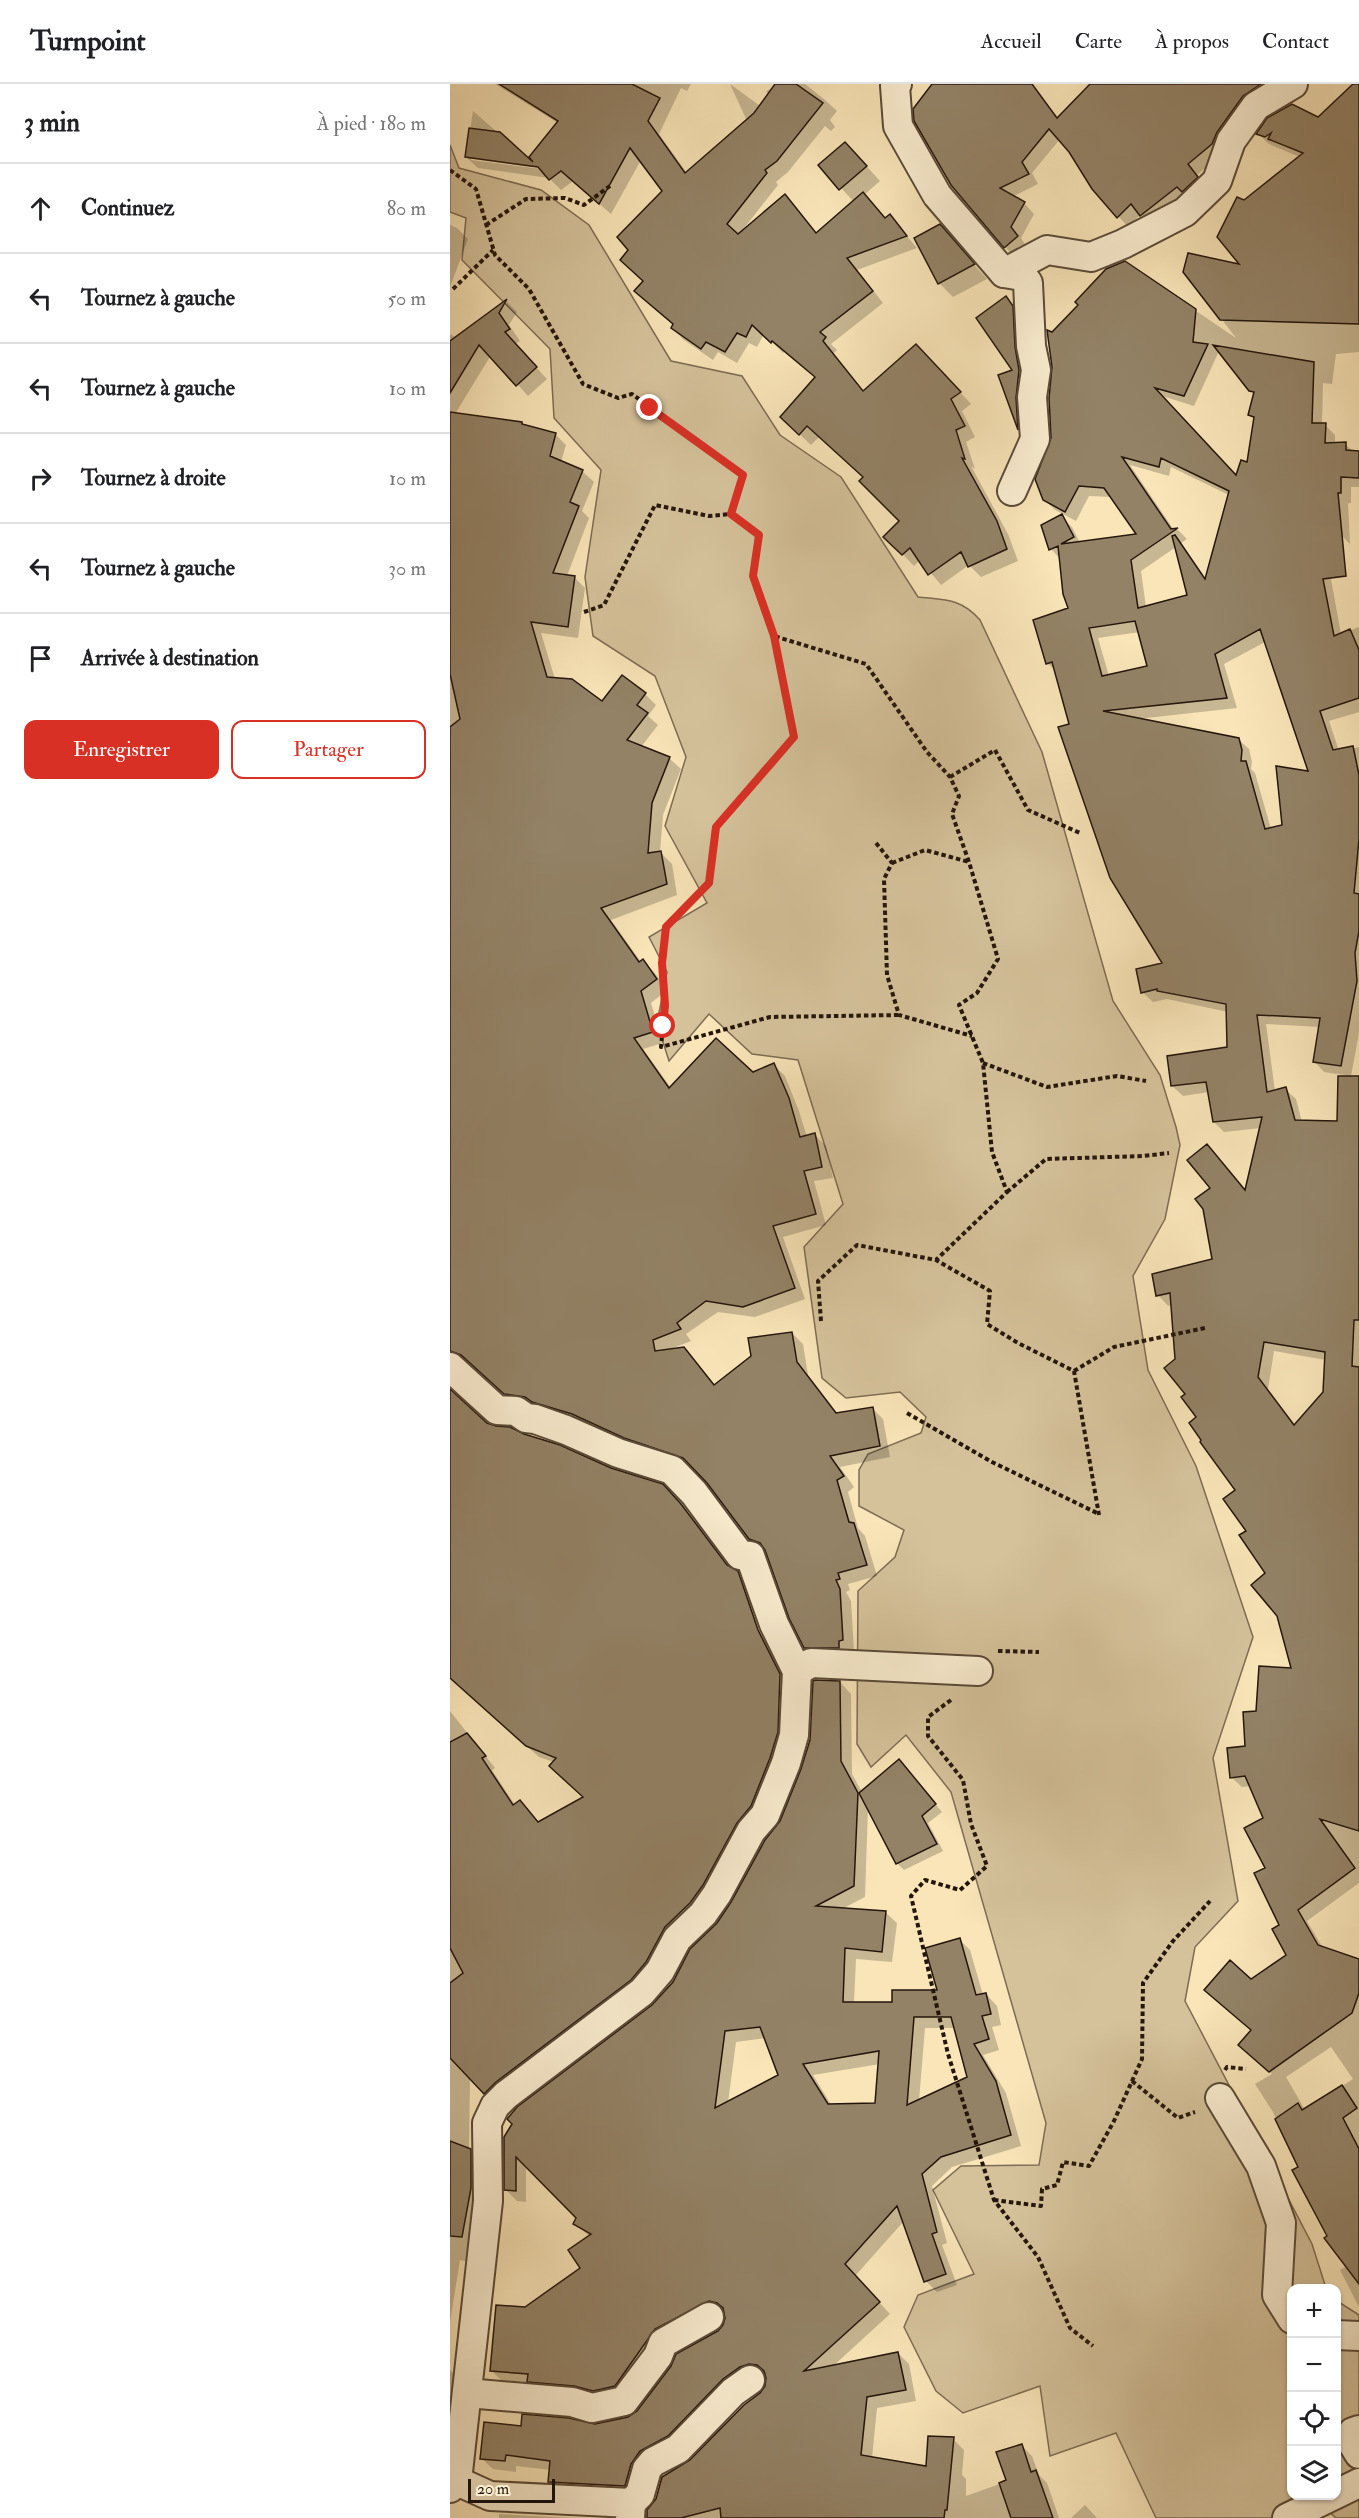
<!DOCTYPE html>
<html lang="fr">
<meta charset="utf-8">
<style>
:root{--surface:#fff;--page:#f6f6f6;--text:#202124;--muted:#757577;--line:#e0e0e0;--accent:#d93025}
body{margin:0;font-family:"IM FELL Double Pica",serif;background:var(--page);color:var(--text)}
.controls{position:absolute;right:18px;bottom:18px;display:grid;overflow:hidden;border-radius:12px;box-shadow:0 2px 4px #0004}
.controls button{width:54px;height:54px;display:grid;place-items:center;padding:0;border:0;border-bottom:2px solid var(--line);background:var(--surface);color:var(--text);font:30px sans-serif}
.scale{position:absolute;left:18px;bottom:15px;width:87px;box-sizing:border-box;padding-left:6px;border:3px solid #25160d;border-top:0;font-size:16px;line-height:21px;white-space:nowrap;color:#25160d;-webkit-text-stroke:4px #fbeed1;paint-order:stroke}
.stop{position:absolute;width:18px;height:18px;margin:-14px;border:4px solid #d93025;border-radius:50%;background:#fff}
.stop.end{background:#d93025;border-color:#fff;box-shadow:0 2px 6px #0008}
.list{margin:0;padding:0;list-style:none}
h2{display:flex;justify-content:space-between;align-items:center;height:78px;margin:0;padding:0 24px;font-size:26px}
h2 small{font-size:20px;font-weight:400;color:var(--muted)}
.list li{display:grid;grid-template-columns:39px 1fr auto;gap:18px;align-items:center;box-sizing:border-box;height:90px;padding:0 24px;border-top:2px solid var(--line)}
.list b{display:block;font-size:22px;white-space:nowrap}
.list em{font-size:20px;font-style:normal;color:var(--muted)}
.actions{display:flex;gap:12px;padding:18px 24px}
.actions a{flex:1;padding:14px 0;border:2px solid var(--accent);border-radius:12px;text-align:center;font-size:21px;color:var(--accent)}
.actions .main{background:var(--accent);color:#fff}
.icon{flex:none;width:33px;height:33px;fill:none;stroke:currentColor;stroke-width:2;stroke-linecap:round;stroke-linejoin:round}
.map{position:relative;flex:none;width:909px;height:2434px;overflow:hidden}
header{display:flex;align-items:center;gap:36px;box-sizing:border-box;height:84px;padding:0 30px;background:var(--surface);border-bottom:2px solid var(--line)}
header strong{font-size:28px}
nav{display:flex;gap:33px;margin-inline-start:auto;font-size:21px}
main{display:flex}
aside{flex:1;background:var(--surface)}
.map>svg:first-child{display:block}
.green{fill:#d5c29b;stroke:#7d6c54;stroke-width:1.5}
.shadow{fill:#0003;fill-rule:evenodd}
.building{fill:#938266;stroke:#25160d;stroke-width:1.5;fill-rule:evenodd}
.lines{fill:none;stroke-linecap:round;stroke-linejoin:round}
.street-casing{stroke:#5a4a38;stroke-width:32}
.path{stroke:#25160d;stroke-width:4;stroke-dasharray:4.5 3;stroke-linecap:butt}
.street{stroke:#fbeed1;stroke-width:28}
.route{stroke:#d93025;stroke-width:8}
</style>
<header>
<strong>Turnpoint</strong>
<nav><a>Accueil</a><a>Carte</a><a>À propos</a><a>Contact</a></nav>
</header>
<main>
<aside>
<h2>3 min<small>À pied · 180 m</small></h2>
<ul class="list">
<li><svg class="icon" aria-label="ahead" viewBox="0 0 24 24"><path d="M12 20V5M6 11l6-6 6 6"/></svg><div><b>Continuez</b></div><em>80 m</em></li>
<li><svg class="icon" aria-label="left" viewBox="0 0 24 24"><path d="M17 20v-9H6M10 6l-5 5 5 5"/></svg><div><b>Tournez à gauche</b></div><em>50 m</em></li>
<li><svg class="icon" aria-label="left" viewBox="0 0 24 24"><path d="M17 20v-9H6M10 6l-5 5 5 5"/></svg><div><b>Tournez à gauche</b></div><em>10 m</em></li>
<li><svg class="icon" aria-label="right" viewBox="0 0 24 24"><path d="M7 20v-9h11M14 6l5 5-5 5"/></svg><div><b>Tournez à droite</b></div><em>10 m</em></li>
<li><svg class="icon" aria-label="left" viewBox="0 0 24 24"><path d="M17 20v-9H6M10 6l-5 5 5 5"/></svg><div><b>Tournez à gauche</b></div><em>30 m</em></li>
<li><svg class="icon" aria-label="arrive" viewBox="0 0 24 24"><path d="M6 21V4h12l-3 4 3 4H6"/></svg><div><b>Arrivée à destination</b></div></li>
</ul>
<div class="actions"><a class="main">Enregistrer</a><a>Partager</a></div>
</aside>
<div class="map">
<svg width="909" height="2434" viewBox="0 0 909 2434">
<rect width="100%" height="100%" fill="#f9e5b8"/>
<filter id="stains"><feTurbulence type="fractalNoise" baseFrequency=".00333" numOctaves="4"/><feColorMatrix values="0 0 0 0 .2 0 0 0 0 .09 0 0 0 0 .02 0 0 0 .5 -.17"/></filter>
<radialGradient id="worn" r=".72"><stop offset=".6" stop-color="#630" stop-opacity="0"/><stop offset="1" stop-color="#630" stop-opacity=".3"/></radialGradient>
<g class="green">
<path d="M0,61L9,84L91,106L139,141L221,277L292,292L330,351L391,393L468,513C495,516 511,514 530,536L592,668L663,917L710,991L726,1043L730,1061L715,1135L683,1192L698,1286L746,1382L803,1553L763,1674L788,1817L745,1863L735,1917L862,2160L876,2204H842V2412H848L831,2434H706L666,2349L600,2372L590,2302L513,2329L486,2307L454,2243L468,2211L524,2190L483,2106L511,2082L589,2081L596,2039L501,1708L456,1651L421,1683L407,1660L408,1507L445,1473L454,1446L409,1422V1386L418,1370L471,1349L476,1333L450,1308L396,1314L372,1294L354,1163L393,1120L348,976L302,970L259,930L219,977L207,939L217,888L199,853L257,819L215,742L236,673L205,592L143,552L135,493L151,386L104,334L100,265L12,176L16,134L0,128Z"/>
<polygon points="887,2217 909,2231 909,2434 886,2434 862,2412 886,2412"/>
</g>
<g class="shadow">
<polygon points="45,0 241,0 237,7 231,4 209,50 237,89 297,37 280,0 317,27 325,18 316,7 328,2 326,0 355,0 375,16 387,27 380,36 385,43 381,47 375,42 338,88 326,98 328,101 291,148 335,112 367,150 404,118 370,81 409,74 430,97 414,111 436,135 440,132 467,164 407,186 433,219 381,260 387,266 383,270 414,308 477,273 521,320 512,327 525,353 516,358 525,385 521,382 558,450 568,477 531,493 519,481 491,501 470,476 464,482 436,453 451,437 414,394 369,353 361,361 343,344 366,294 334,268 333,269 314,250 307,263 299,259 287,279 268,268 263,276 234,256 222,244 224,241 197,218 194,197 180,167 214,108 191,76 161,130 123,97 111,106 99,94 28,84 16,73 23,27 85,81 21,73 21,76 92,85 108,39"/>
<polygon points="484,0 583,0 608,35 642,0 838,0 772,70 747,91 757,104 701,141 691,130 678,143 644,104 620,67 610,55 582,89 588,100 562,113 574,119 584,130 571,154 577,163 565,173 555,163"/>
<path d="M907,0H909V268L886,270L882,300L873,299L872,341H875L885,351V360H895L904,368H909V403H901V419H898L900,460L892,452L863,397L891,550L909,543V628L879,637L889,667L909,663V949L901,992L874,988L864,977L870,943L816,940L825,1007L835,1005L846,1015L852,1038H889L909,1026V1799L857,1837L873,1864L909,1877V2223L890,2186L897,2182L878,2152L850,2084L823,2028L805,2000L822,1990L801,1971V1896L838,1871L817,1785L815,1735L801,1702L792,1703L781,1693L796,1663L807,1629L843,1586L817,1489L799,1447L787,1407L737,1311L726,1276L722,1221L718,1222L708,1211L764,1176L796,1108L811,1044L774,1048L764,1038L759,1008L733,1012L722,1002L778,964V928L717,915L703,918L692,908L714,880L621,640L607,588L597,579L619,525L611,476L601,465L611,432L622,443L630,459L689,451L662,413L639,412L626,437L605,426L594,415L603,355L602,250L675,179L786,254L735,187L792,182L794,118L850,73L819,60L808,50L869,35ZM769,267L805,311L799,330L805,336L799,380L787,393L712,312L744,322ZM680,381L719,392L721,383L779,411L756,495L731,459L737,455L728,446H724ZM726,463L739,512L696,523L691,487ZM690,548L699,583L659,592L648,554ZM817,557L861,688L834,742L821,745L805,689L801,685L802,678L799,665L788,655L687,635L787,624L774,580ZM824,1267L876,1276L874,1309L845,1341L818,1305ZM881,1963L903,1995L855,2026L836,1993Z"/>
<polygon points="0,141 7,144 18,155 0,203"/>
<polygon points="490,142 537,195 503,213 489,199"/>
<polygon points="556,214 569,230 575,294 574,349 569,345 550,291 564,286"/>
<polygon points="57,218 67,228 59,241 70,257 65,260 97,295 78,312 41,271 5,330 70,339 105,350 116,361 111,378 132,387 144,398 132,427 139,434 117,492 124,493 135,504 128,554 91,549 105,595 153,619 195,610 206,621 198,632 208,641 191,663 219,674 231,685 213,731 210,768 222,780 227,811 161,836 191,878 193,877 204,888 217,906 201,919 213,959 193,965 221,1004 303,990 324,981 335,992 349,1027 357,1053 365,1051 376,1062 383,1094 364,1097 376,1141 333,1153 355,1215 305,1233 268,1228 236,1250 241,1257 218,1266 234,1264 266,1302 342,1249 353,1260 358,1291 388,1330 422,1324 433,1335 440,1373 390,1383 404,1403 398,1408 408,1444 415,1452 427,1492 398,1500 400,1506 396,1508 401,1517 404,1567 367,1575 355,1563 318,1468 312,1466 300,1454 258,1398 246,1385 66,1320 17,1278 6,1278 0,1282 0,250 7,254"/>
<polygon points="0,1307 36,1340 212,1402 242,1433 281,1485 299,1500 341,1603 331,1685 207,1889 46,2020 20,1993 19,2066 31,2078 20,2178 10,2176 0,2238 0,1627 45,1684 42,1686 65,1721 70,1718 89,1739 135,1714 104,1678 89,1673 0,1594"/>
<path d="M390,1598L401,1610L402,1690L412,1708L456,1684L492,1728L478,1739L493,1767L454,1786L447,1779L418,1724L415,1813L392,1825L435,1828L447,1839L442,1878L406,1875L404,1919H443L489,1907L509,1855L520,1866L533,1911L536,1910L547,1922L551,1941L542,1943L549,1966L533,1971L556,2009L571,2062L502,2083L482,2102L497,2159L492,2161L507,2201L487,2208L476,2197L454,2137L405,2192L440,2230L382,2283L448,2269L459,2280L466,2317L427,2324L422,2374L477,2384L503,2355L514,2366L512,2391L516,2395V2412L558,2397L571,2361L582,2372L589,2391L597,2399L609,2434H197L241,2378L311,2310L317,2303V2291L311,2290L185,2413L111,2409L100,2398L101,2386L66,2382V2388L43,2385L31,2374L72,2343L145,2342L179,2334L188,2328L275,2242L276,2228L270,2227L176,2313L90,2308L81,2300L53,2298L42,2287L76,2224L132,2184L139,2152L125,2140L128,2134L76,2082V2118L67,2117L56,2106L55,2054L203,1922L266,1843L332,1738ZM475,1944H506L519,1993L469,2017ZM316,1954L330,1992L278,2019L286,1958ZM430,1980L426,2020L382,2022L363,1991Z"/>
<polygon points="0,2286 6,2292 0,2335"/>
<polygon points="635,2421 647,2434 621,2434"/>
<polygon points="49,2430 120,2434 49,2434"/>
</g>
<g class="building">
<polygon points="49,0 182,0 210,14 198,37 235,89 304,29 325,0 346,0 373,19 327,77 315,86 317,89 277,140 288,150 335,110 366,149 413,108 435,134 440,130 457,152 397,174 423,207 370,248 376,253 373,257 413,307 466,260 511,308 501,315 515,342 506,346 515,375 512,374 547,437 557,465 518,483 511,468 478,491 460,464 452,471 433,453 449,437 409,397 413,393 357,342 349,351 330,333 365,293 322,257 321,259 302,241 296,253 287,249 275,268 256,258 251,265 221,244 223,240 184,207 193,197 170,176 178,166 167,153 212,107 180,64 149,120 111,87 99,96 88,83 15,73 19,44 50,48 83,78 79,73 108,37"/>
<polygon points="482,0 582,0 607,34 640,0 811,0 793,12 767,48 762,60 738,80 748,93 732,108 727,103 690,132 681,120 667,134 642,105 619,68 599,45 572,78 579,90 550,104 575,118 561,143 568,152 554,164 501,101 464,37 463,25"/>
<polygon points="903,0 909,0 909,240 770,236 733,188 738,169 789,180 767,153 787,113 794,116 853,69 818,55 821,49 815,53 806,50 817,34 842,20 868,33"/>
<polygon points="395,58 417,82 389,106 368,81"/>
<polygon points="490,140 525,180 488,200 464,154"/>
<path d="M675,177L746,225L743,258L758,260L734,312L705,304L786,391L791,376L797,378L804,333L798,331L804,308L799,307L763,261L864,278L862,339H876L875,359L896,358V366L909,367V394L891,393V409H888L896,492L873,495L884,552L900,545L909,566V614L870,627L883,666L903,662L909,691V755L904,809L909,810V847L905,869L907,897L891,982L863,978L870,934L807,931L817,1008L836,1003L845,1036L887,1037L888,992H909V1236H904L902,1282L909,1283V1747L870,1735L905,1784L848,1826L868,1861L909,1875V1909L902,1929L819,1988L788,1961L801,1946L754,1906L780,1876L801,1895L836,1871L822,1845L829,1841L804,1789L815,1784L794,1744L813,1734L795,1692L780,1694L777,1664L795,1662L793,1628L806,1627L809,1582L841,1584L827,1532L801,1501L815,1489L789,1451L796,1447L773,1415L785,1406L750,1358L751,1356L739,1339L746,1333L731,1313L735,1310L714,1284L725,1275L720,1209L706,1212L702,1190L762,1175L753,1125L745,1115L760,1104L737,1076L757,1060L795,1106L812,1033L763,1038L756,998L721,1002L717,972L777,963L776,920L707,907V905L691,909L686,885L712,879L660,794L608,643L619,640L602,578L596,580L583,536L618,524L613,510L608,462L599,466L591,441L612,430L624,453L611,460L686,450L654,404L629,402L615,428L593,416L585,395L601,354L599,314L602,283L597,246L602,248L628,221L625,218L656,185ZM672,373L709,383L711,374L779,407L755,495L725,451L722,452L737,511L688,524L681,476L728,444L721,445ZM685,537L697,582L652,592L639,544ZM810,545L858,687L826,682L832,741L815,745L796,677H791L792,666L789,654L653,627L777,614L765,570ZM814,1258L875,1268L873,1308L844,1341L808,1293Z"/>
<polygon points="556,212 563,222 565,263 569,286 566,314 568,346 548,291 562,286 526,234"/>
<polygon points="57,215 49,229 60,245 55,248 87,283 66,302 29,261 0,309 0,257"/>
<polygon points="0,328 72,338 72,340 106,349 100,372 133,386 120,418 129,422 103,489 125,492 118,543 81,538 97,593 122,595 152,617 172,591 196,609 187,621 198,629 177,656 220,673 202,719 198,769 211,767 217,800 151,824 189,878 193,875 207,895 191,907 203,948 184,954 219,1004 266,954 303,988 324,979 339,1014 350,1053 365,1049 372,1083 354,1087 366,1130 323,1142 345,1204 293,1223 256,1217 227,1239 231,1245 203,1256 205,1267 234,1263 264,1301 301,1272 298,1254 342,1248 347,1278 386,1329 423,1323 430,1362 380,1372 394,1392 387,1396 399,1438 404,1439 417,1481 388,1489 390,1495 386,1496 390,1505 393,1556 389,1557 389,1564 354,1564 339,1534 315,1466 310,1459 299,1455 257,1399 233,1374 174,1354 122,1330 82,1318 75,1313 54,1310 11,1271 0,1267 0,643 10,635 0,590"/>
<polygon points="0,1305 37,1339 46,1342 60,1343 74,1350 110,1361 161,1384 213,1400 231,1420 277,1481 288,1487 308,1546 330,1590 328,1648 320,1674 301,1722 287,1739 253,1801 240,1819 215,1843 196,1878 181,1896 46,1998 34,2010 0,1974 0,1899 13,1889 0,1864 0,1658 17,1649 36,1672 32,1674 63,1721 70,1716 88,1738 133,1713 99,1682 106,1674 76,1662 0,1594"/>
<path d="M365,1596L390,1597L391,1677L408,1709L404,1802L366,1822L436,1827L432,1868L395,1864L393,1918H442V1906H487L475,1864L510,1854L526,1911L536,1909L541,1930L532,1932L539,1955L524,1960L546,1997L561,2051L491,2073L472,2090L487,2148L482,2150L496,2190L474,2198L447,2122L395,2180L430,2218L354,2287L448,2268L456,2306L417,2313L411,2371L476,2382L478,2352L504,2353L497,2426H495L494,2434H271L270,2424L231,2434H197V2426L206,2415L212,2393L240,2376L294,2321L310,2309L315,2302L316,2294L314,2287L307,2281L299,2280L290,2283L273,2295L218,2352L190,2367L181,2380L175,2402L98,2398L100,2377L56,2371L55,2377L30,2375L34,2338L71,2342L72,2330L119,2334L145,2340L178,2333L187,2327L221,2282L226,2270L268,2247L273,2241L275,2234L273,2224L267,2219L259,2217L205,2245L165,2302L143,2307L124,2302L77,2298L78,2290L40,2287L46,2221L75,2223L130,2184L118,2166L141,2150L123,2140L126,2134L66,2073V2107L54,2106V2053L62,2040L57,2035L67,2023L202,1921L223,1898L240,1865L267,1839L281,1818L315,1756L330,1737L351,1685L360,1656L363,1597ZM464,1933H501L517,1993L457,2021ZM310,1943L328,1991L265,2024L275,1947ZM429,1967L425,2019L378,2020L353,1980Z"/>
<polygon points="449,1675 486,1720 472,1732 487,1760 446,1780 409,1709"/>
<polygon points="892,2001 907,2024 893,2034 909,2065 909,2200 874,2154 877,2152 842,2086 848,2083 825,2035 848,2019 852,2026"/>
<polygon points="0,2057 21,2065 21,2104 12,2153 0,2152"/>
<polygon points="572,2360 581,2388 586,2386 603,2434 561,2434 549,2399 556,2396 546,2368"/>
</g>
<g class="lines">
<g class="street-casing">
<g id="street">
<polyline points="447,0 445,2 448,42 487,111 554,189 573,192 578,199 581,262 586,286 582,313 585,355 562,407"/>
<polyline points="554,189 597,166 641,173 673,160 735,128 767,97 781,57 806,22 843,0"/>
<polyline points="0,1283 47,1326 66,1327 76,1334 85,1335 116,1346 168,1369 222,1386 244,1409 290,1471 300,1472 324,1540 347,1587 344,1651 336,1679 315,1731 301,1747 267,1810 253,1830 227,1855 210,1887 192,1908 56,2011 45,2022 37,2039 38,2117 7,2397 0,2404"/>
<polyline points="347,1587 361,1579 528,1587"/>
<polyline points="770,2014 811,2082 831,2139 827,2211 842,2235"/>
<polyline points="886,2251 909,2252"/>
<polyline points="17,2309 122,2318 142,2324 174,2317 208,2272 213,2259 259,2233"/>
<polyline points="909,2346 903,2348 901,2357 909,2370"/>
<polyline points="7,2397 40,2412 181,2419 180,2434"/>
<polyline points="181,2419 190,2410 197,2385 203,2378 228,2365 283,2308 300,2296"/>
<polyline points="837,2434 909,2399"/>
</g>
</g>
<g class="path">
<polyline points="0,86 26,105 45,171 79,205 133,300 168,314 182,310 293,391 281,430 309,451 303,492 324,552 416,580 477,668 500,693 509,712 502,730 519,778 548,875 527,909 509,921 533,979 542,1068 557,1108 486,1176"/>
<polyline points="36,141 76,115 115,114 134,121 160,102"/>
<polyline points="3,205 43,166"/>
<polyline points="134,528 154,521 205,421 259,432 281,430"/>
<polyline points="324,552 344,653 266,743 259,799 216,843 212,879 215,921 211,963 320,933 449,931"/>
<polyline points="500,693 545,666 578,726 630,749"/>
<polyline points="426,759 442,779 434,795 437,891 449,931 522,952"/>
<polyline points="442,779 475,766 519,778"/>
<polyline points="533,979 597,1003 667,992 696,997"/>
<polyline points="557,1108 596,1075 693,1072 719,1069"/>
<polyline points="371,1237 368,1197 407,1161 486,1176 540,1207 537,1240 568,1259 624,1287 649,1431"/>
<polyline points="624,1287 664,1263 755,1244"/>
<polyline points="457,1329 542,1378 649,1430"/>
<polyline points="548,1567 589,1568"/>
<polyline points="501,1616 478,1633 478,1652 513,1696 521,1740 537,1782 510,1806 475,1796 461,1812 498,1970 544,2116 588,2173 620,2244 643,2262"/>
<polyline points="775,1986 777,1983 796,1985"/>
<polyline points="682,1997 728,2034 745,2028"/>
<polyline points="544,2116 591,2122 592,2105 607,2101 613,2078 639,2082 664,2037 692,1975 693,1899 723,1857 760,1817"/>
</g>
<use href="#street" class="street"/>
</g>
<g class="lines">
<polyline class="route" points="200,324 293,391 281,430 309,451 303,492 324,552 344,653 266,743 259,799 216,843 212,879 215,921 213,942"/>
</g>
<rect width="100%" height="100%" filter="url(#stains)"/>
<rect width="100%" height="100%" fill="url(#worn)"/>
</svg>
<div class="controls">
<button>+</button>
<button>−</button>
<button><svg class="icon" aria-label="locate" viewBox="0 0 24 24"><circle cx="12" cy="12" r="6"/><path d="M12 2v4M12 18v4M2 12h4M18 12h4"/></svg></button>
<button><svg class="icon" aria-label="layers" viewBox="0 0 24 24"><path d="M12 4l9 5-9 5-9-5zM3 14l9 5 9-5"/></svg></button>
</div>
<div class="scale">20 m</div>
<div class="stop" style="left:213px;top:942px"></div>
<div class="stop end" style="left:200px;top:324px"></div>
</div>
</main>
